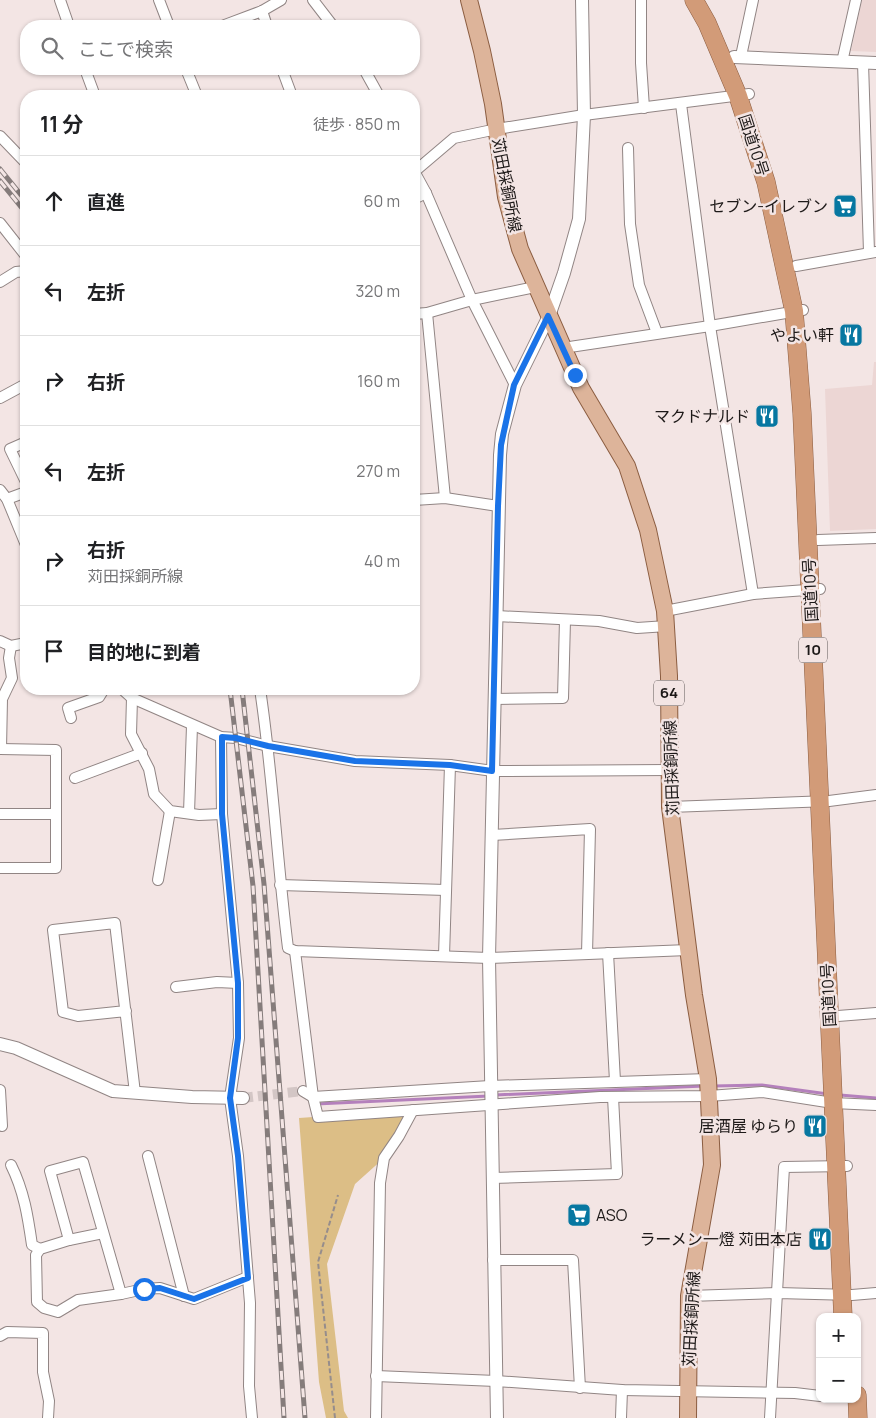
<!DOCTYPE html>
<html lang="ja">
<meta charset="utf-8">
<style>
:root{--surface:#fff;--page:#f2f2f2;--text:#202124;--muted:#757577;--line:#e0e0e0}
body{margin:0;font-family:Manrope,"Noto Sans JP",sans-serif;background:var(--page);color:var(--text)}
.controls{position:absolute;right:15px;bottom:15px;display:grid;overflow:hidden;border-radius:10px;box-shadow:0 1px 4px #0004}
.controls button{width:45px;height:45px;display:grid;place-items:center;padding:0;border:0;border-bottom:1px solid var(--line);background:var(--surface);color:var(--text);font:25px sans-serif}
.stop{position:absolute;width:15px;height:15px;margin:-11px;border:4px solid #1a73e8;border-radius:50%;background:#fff}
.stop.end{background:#1a73e8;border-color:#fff;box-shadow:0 1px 5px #0008}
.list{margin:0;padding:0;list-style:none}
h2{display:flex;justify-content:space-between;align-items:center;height:65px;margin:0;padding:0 20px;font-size:21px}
h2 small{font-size:16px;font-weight:400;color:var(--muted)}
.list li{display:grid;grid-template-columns:32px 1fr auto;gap:15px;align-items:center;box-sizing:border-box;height:90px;padding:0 20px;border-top:1px solid var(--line)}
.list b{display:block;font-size:19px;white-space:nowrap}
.list p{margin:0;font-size:16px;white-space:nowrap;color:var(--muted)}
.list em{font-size:16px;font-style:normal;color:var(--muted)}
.icon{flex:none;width:28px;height:28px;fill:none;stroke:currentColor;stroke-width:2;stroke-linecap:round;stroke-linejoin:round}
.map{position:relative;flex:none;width:876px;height:1418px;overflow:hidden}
.search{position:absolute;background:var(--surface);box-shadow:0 1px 4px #0004;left:20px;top:20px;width:400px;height:55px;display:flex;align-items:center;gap:12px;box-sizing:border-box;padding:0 18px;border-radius:20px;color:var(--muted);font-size:19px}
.panel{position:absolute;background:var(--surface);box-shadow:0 1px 4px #0004;left:20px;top:90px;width:400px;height:605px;border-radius:20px}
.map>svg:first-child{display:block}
.built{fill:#ecd6d4}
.green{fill:#dcbe86}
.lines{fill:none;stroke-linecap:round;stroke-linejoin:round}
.stream{stroke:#b480bc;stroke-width:3}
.minor-tunnel{stroke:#d3c6c5;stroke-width:10;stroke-dasharray:10 5;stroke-linecap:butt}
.minor-casing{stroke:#918584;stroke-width:12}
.tertiary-casing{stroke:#918584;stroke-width:14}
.primary-casing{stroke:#8b5d41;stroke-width:18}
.trunk-casing{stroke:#8b5d41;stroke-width:19}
.path{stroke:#968d8c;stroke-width:2;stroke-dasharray:5 2.5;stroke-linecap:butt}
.minor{stroke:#fff;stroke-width:10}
.tertiary{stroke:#fff;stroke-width:12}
.primary{stroke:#ddb49a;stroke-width:16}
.trunk{stroke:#d29b78;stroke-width:18}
.rail-casing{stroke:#857c7b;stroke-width:5}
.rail{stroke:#f3e5e4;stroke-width:3;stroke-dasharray:9;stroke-linecap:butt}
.route{stroke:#1a73e8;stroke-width:6}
.labels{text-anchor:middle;stroke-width:5;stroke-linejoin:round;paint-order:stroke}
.shield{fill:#f3e5e4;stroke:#5d5655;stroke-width:1}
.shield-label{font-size:15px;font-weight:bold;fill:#1d1918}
.street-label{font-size:16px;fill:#1d1918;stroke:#f3e5e4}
.poi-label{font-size:16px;fill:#1d1918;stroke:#f3e5e4;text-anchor:end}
</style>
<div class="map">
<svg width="876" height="1418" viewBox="0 0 876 1418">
<rect width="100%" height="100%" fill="#f3e5e4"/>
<g class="built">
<polygon points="862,0 876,0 876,52 851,51"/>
<polygon points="874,362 876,362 876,529 830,531 825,389 872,385"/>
</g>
<polygon class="green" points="413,1110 384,1158 355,1184 327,1264 344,1411 348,1418 326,1418 319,1382 299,1118"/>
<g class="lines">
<g class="stream">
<polyline points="713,1086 762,1085 828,1094"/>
<polyline points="495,1095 704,1086"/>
<polyline points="840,1095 876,1098"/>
<polyline points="316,1104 489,1096"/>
</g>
<polyline class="minor-tunnel" points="243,1098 303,1091"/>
<g class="minor-casing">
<g id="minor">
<polyline points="60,0 69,26"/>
<polyline points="159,0 169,26"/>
<polyline points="313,0 333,26"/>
<polyline points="641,0 641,63 644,108"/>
<polyline points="262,11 267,26"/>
<polyline points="222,26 262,11 281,0"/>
<polyline points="741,56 753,0"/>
<polyline points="842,62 856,0"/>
<polyline points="863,63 869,252"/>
<polyline points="85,69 95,96"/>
<polyline points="186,69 197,96"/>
<polyline points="282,69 292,96"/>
<polyline points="364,69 379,96"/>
<polyline points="681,104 710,326 753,594"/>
<polyline points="0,136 26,163"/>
<polyline points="628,148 630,224 639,285 657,333"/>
<polyline points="414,171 426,193 472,300 515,385"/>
<polyline points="414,172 454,138 497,129 584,115 749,94"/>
<polyline points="414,199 426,193"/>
<polyline points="0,223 26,256"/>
<polyline points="796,266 876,252"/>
<polyline points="0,282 16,272 26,271"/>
<polyline points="427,313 445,498"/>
<polyline points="414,314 427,313 472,300 535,287"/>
<polyline points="563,348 710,326 803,310"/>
<polyline points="0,398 26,384"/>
<polyline points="26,442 10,449 26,482"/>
<polyline points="0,490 7,499 26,545"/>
<polyline points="7,499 26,492"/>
<polyline points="414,500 445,498 498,506"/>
<polyline points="818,540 876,538"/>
<polyline points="665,611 753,594 820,589"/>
<polyline points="497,616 599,621 637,628 667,626"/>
<polyline points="0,641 11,646 26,643"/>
<polyline points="122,689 132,698 221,737 236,738 268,746 355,761 450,765 493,771 669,770"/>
<path d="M260,689C273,775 277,862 288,948L295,951L489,958L688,950"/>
<polyline points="132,698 131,734 149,769 154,794 170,811 199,815 222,814"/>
<polyline points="494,699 563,698 565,620"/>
<polyline points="71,718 68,708 99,697 104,689"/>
<polyline points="221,737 222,814 238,983 239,1038 230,1098 238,1156 250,1303 249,1386 252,1418"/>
<polyline points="0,749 56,750 56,868 0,868"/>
<polyline points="1,749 2,699 12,678 9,658 11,646"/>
<polyline points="75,778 142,753"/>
<polyline points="670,807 829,801 876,795"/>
<polyline points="189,813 192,726"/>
<polyline points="0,814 55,814"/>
<polyline points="492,835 590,829 587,954"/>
<polyline points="158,880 170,811"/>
<polyline points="280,885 446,890"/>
<polyline points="295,951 313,1097 318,1117 600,1097 709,1096 762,1092 833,1103 876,1105"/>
<polyline points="608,953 615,1081"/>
<polyline points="444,956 450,765"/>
<polyline points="176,987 217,982 238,983"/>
<polyline points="126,1011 78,1016 63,1012 53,930 115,923 135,1093"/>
<polyline points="838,1016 876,1013"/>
<polyline points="0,1090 2,1126"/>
<polyline points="303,1091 313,1097 490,1086 708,1079"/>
<polyline points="148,1156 184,1296"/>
<path d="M11,1165C24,1191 28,1217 32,1245L40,1249"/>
<polyline points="492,1178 617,1174 613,1097"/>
<polyline points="103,1233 69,1240 40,1249 36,1255 37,1302 44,1308 58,1312 78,1300 121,1294 144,1289 160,1288 194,1299 248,1277"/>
<polyline points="69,1240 50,1171 83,1162 121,1294"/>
<polyline points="493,1260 573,1260 580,1388"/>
<polyline points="689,1296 778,1293 852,1295 876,1293"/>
<polyline points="0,1336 7,1332 43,1333 43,1372 49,1401 48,1418"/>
<polyline points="376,1376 496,1381 622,1390 795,1393 820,1396"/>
<polyline points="376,1418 380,1183 384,1158 399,1136 413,1110"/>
<polyline points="621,1418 622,1390"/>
<polyline points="770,1418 784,1167 847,1166"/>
</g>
</g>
<g class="tertiary-casing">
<g id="tertiary">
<polyline points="734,57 876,63"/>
<polyline points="0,1044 16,1048 113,1091 192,1097 243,1098"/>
<polyline points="497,1418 489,958 500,455 502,434 515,385 549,316 564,273 579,219 584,115 582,0"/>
</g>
</g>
<g class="primary-casing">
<polyline id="primary" points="469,0 482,51 493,104 506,197 520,249 581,388 627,466 648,530 665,611 669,676 670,807 694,995 708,1079 712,1165 689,1296 688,1418"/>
</g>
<g class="trunk-casing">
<g id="trunk">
<polyline points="694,0 707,23 738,96 766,182 794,311 802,413 843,1317"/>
<polyline points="857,1395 858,1418"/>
</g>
</g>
<polyline class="path" points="335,1418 318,1262 338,1195"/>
<use href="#minor" class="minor"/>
<use href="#tertiary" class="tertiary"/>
<use href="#primary" class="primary"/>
<use href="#trunk" class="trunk"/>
<g class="rail-casing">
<g id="rail">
<polyline points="0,169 26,201"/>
<polyline points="0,181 26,213"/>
<polyline points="230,689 253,886 284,1418"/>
<polyline points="242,689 264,884 305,1418"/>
</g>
</g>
<use href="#rail" class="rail"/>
</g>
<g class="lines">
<polyline class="route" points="144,1289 160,1288 194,1299 248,1278 238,1156 230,1098 238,1038 238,983 222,814 222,737 236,738 268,746 355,761 450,765 492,771 498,506 501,445 514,385 548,316 575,375"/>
</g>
<defs>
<g id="supermarket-square" transform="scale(1.25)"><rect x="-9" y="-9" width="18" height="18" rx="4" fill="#0777a1" stroke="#f3e5e4"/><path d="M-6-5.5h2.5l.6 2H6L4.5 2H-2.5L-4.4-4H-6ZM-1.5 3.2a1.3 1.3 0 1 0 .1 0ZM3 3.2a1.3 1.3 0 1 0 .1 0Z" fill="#fff"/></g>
<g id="restaurant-square" transform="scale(1.25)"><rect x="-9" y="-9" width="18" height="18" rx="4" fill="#0777a1" stroke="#f3e5e4"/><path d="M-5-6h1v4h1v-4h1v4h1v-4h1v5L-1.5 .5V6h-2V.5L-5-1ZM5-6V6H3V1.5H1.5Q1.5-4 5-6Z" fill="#fff"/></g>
</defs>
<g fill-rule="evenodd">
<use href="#supermarket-square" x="845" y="206"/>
<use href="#restaurant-square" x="851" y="335"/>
<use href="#restaurant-square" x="767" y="416"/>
<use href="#restaurant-square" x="815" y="1126"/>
<use href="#supermarket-square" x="579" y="1215"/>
<use href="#restaurant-square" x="820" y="1239"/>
</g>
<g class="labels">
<g class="shield">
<rect x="799" y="637.5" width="28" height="25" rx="4"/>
<rect x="654" y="680.5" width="30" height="25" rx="4"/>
</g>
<g class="shield-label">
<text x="813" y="655">10</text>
<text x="669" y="698">64</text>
</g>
<g class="street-label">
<text transform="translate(754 145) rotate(72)" y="6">国道10号</text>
<text transform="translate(507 185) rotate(79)" y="6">苅田採銅所線</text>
<text transform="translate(810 590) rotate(-93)" y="6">国道10号</text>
<text transform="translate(671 768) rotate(-92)" y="6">苅田採銅所線</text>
<text transform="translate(828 995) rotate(-93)" y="6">国道10号</text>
<text transform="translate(691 1319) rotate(-87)" y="6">苅田採銅所線</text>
</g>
<g class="poi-label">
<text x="828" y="212">セブン-イレブン</text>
<text x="834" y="341">やよい軒</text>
<text x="750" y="422">マクドナルド</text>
<text x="798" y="1132">居酒屋 ゆらり</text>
<text x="596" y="1221" text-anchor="start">ASO</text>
<text x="802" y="1245">ラーメン一燈 苅田本店</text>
</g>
</g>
</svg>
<div class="controls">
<button>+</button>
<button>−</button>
</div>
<div class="stop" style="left:144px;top:1289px"></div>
<div class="stop end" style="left:575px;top:375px"></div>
<div class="search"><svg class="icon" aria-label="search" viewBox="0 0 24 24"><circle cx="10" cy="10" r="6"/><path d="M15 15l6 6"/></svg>ここで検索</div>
<section class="panel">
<h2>11 分<small>徒歩 · 850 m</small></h2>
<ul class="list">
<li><svg class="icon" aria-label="ahead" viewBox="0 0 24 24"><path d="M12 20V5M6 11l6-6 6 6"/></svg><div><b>直進</b></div><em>60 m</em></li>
<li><svg class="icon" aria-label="left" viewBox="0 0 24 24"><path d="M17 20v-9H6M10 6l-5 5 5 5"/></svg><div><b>左折</b></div><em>320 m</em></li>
<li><svg class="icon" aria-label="right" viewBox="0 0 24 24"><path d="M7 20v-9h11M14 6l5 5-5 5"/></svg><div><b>右折</b></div><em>160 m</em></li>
<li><svg class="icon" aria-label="left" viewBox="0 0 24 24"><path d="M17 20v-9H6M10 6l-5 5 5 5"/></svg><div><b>左折</b></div><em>270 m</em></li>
<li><svg class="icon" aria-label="right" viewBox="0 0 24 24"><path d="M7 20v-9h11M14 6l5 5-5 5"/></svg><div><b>右折</b><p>苅田採銅所線</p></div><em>40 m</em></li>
<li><svg class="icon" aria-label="arrive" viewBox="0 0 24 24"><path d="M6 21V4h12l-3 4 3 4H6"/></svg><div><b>目的地に到着</b></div></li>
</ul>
</section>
</div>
